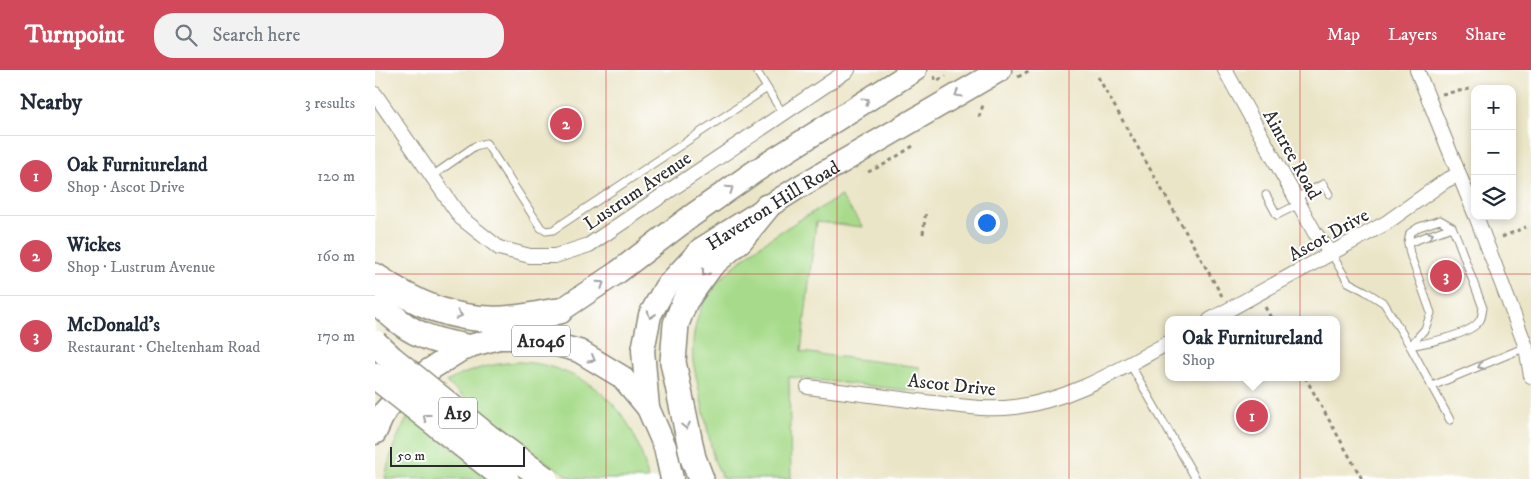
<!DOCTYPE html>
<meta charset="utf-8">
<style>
:root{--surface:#fff;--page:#f2f2f3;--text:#1f2937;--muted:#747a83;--line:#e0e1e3;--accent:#d1495b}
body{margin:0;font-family:"IM FELL DW Pica",serif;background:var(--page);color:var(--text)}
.controls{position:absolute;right:15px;top:15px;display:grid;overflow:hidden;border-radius:10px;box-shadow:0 2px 8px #0003}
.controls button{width:45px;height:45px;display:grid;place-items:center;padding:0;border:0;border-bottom:1px solid var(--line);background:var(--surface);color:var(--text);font:25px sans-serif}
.scale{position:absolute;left:15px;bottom:12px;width:135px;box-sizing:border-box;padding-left:5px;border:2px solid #2b2b2b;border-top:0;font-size:14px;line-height:18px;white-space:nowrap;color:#2b2b2b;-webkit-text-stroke:4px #fff;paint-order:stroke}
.you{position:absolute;left:611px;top:152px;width:18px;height:18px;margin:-12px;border:4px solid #fff;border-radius:50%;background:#1a73e8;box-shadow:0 0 0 8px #1a73e833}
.badge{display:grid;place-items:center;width:32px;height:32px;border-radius:50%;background:var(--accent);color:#fff;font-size:16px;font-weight:700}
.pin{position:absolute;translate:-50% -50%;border:2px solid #fff;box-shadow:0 1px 5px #0006}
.popup{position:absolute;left:790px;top:246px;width:175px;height:65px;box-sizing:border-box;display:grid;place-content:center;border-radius:10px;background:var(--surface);filter:drop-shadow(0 1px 4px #0005);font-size:16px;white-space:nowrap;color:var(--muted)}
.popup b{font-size:19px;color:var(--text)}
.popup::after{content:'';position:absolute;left:50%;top:100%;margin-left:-10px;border:10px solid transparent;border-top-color:var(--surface)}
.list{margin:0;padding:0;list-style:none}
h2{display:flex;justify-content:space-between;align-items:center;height:65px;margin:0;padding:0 20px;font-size:21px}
h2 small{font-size:16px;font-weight:400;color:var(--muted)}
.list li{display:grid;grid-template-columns:32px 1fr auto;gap:15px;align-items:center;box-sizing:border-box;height:80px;padding:0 20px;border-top:1px solid var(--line)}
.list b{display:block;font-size:19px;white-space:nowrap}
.list p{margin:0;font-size:16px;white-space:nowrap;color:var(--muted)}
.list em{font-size:16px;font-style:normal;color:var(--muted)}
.icon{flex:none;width:28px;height:28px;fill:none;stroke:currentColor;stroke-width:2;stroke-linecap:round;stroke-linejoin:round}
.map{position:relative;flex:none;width:1156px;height:409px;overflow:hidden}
header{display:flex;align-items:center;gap:30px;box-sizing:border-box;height:70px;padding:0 25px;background:var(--accent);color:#fff}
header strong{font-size:24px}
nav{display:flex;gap:28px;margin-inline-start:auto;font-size:18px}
.search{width:350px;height:45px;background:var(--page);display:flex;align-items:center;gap:12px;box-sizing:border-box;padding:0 18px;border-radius:20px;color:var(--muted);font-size:19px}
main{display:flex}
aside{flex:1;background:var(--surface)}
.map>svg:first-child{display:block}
.green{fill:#a7db8b;stroke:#69835b}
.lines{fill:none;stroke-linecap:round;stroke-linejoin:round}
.lane-casing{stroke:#8b8879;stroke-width:9}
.street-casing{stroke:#8b8879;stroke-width:16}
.primary-casing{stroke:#8b8879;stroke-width:25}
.highway-casing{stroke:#8b8879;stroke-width:28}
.path{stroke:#8b8879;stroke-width:3;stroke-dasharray:4 4;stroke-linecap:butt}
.lane{stroke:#fff;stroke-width:7}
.street{stroke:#fff;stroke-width:14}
.primary{stroke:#fff;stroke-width:22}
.highway{stroke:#fff;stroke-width:25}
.highway-bridge-casing{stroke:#8b8879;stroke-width:28;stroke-linecap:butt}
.highway-bridge{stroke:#fff;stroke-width:25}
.oneway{stroke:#a0a0a0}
.grid{fill:none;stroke:#d62828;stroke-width:1;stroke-opacity:0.55}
.labels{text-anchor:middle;stroke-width:4;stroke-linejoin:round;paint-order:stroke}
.shield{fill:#fff;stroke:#6b6b6b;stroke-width:1}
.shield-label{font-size:18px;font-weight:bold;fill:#2b2b2b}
.street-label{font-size:19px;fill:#2b2b2b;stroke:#fff}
</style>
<header>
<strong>Turnpoint</strong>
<div class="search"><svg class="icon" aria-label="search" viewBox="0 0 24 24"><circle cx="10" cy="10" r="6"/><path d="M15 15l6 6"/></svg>Search here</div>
<nav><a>Map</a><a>Layers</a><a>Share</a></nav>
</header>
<main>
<aside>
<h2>Nearby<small>3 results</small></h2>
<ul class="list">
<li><span class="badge">1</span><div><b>Oak Furnitureland</b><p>Shop · Ascot Drive</p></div><em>120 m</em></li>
<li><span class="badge">2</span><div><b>Wickes</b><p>Shop · Lustrum Avenue</p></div><em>160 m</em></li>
<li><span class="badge">3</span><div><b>McDonald's</b><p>Restaurant · Cheltenham Road</p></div><em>170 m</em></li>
</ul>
</aside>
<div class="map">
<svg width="1156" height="409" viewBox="0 0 1156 409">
<rect width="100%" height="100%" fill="#fff"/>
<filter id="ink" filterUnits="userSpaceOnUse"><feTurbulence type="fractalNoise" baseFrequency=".02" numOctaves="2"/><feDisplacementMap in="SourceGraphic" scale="10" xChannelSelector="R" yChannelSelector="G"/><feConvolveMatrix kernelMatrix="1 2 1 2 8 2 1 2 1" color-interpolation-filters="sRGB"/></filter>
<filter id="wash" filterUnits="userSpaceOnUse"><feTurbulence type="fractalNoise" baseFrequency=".0096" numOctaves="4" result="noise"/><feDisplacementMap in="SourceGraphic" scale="20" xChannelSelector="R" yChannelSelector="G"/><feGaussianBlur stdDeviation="1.12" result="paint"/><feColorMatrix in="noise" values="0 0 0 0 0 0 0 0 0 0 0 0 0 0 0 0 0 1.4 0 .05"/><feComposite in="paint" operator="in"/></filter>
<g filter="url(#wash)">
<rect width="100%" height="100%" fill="#ebe5c7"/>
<g class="green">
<path d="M466,126L488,157L441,152L426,282L545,297L542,321L414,307L416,409H348L339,390L318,292C316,269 321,243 334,223C340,214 348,207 355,200C387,170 428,148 466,126Z"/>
<path d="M140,292C148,292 156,293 164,294C170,295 176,297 182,299C235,317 263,355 273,409H198L173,393L71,312C96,299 112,295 140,292Z"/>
<path d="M35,344L116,409H10C15,382 21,367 35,344Z"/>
</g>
</g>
<g filter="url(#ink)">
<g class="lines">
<g class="lane-casing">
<g id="lane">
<polyline points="381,0 408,44"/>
<polyline points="57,106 100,76 111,73 166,158 171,161 178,160 392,18"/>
<polyline points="891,125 902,145 924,134"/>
<polyline points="921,128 948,114 954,124"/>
<path d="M1065,150L1077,157L1082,168L1108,238C1107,242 1107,247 1105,250C1097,265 1051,273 1035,276L1050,259L1056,243L1035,184L1033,173L1035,163L1044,157Z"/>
<polyline points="1033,173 1077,157"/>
<polyline points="956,183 973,212 990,221 1009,233 1035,276 1075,350"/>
<polyline points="755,294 821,409"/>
<polyline points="1057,316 1151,277"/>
</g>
</g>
<g class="street-casing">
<g id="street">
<polyline points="850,0 940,163 956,183"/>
<polyline points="1042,0 1100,144"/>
<polyline points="0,24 86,148 124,178 155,186 180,186 214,175 473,0"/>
<polyline points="1101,146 1151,277 1156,306"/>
<polyline points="835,250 1011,153 1070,111 1084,104"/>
<path d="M433,317C472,322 511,327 550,332C580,335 610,341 640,337C696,330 745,299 793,273"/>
</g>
</g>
<g class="primary-casing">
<g id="primary">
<polyline points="124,268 185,241 243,202 315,147 379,102 540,0"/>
<path id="s1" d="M273,338L268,280L275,245L290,218L326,179L424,117L625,0"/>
<polyline points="0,363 10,341 38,310 91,277 124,268 156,268 204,281 247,307 273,338 290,377 297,409"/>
</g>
</g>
<g class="highway-casing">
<g id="highway">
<path d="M0,206C40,234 78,251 128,249C147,248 167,243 185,241"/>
<path d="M0,230C13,242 28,257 45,264C59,271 76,274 91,277"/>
<polyline points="326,409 318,388 298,292 301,254 310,231 336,195 365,170 392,137"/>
</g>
</g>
<g class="path">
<polyline points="559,6 561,11 571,6"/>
<polyline points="643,7 655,0"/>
<polyline points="723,7 847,226"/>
<polyline points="1067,24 1095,19"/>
<polyline points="604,47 608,35 607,32"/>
<polyline points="493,102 510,94 538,76"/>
<polyline points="548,164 551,140"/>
<polyline points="1127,167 1151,157"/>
<polyline points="890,237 897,250"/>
<polyline points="930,307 987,409"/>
</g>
<use href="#lane" class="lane"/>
<use href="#street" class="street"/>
<use href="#primary" class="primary"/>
<use href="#highway" class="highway"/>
<g class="highway-bridge-casing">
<g id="highway-bridge">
<polyline points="0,273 16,288 113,367 170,409"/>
<polyline points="0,306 131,409"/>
</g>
</g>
<use href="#highway-bridge" class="highway-bridge"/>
</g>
<defs><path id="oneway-chevron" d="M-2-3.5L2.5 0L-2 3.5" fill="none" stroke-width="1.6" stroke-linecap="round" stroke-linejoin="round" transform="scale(1.25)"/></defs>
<g class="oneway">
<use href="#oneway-chevron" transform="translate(583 24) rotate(149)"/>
<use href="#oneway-chevron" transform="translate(491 31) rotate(-32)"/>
<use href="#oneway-chevron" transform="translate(355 119) rotate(-35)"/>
<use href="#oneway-chevron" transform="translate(1055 165) rotate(-21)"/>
<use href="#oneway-chevron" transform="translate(330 203) rotate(126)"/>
<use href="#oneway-chevron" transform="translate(226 214) rotate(-34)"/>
<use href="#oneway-chevron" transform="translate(84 245) rotate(13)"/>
<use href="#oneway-chevron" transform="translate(276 245) rotate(110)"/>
<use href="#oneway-chevron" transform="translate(217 289) rotate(30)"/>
<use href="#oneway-chevron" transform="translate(1106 296) rotate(157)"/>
<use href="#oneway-chevron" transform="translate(51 347) rotate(-142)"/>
<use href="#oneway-chevron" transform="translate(311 356) rotate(78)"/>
</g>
</g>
<path class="grid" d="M231,0V409M462,0V409M694,0V409M925,0V409M0,204H1156"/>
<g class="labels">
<g class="shield">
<rect x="137" y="255.5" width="58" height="31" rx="4"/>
<rect x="64" y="327.5" width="38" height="31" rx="4"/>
</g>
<g class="shield-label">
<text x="166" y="277">A1046</text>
<text x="83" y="349">A19</text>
</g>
<g class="street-label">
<text transform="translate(918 84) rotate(61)" y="7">Aintree Road</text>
<text transform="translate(262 120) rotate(-34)" y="7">Lustrum Avenue</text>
<text dy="7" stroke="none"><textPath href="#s1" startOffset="262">Haverton Hill Road</textPath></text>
<text transform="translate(953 164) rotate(-29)" y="7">Ascot Drive</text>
<text transform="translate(577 314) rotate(6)" y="7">Ascot Drive</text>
</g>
</g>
</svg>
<div class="controls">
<button>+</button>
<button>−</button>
<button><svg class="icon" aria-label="layers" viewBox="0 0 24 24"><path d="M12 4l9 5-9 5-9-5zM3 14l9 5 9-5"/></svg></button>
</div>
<div class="scale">50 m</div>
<div class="you"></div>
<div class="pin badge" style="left:877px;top:346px">1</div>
<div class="popup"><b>Oak Furnitureland</b>Shop</div>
<div class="pin badge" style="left:191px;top:54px">2</div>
<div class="pin badge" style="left:1071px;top:206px">3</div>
</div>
</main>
